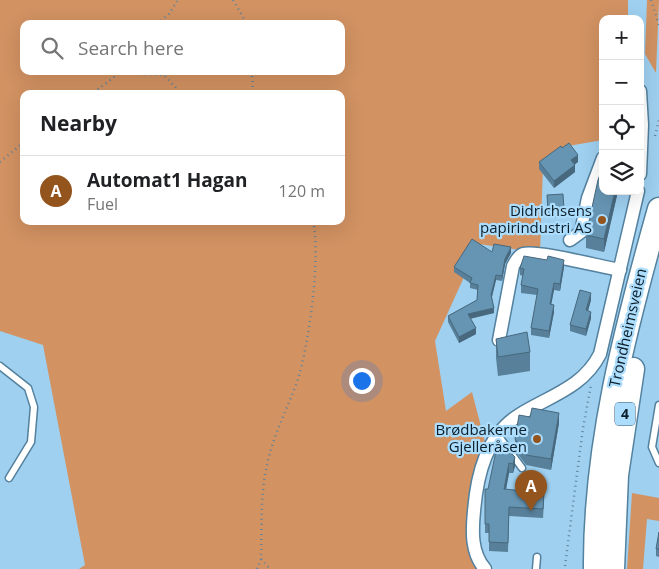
<!DOCTYPE html>
<meta charset="utf-8">
<style>
:root{--surface:#fff;--page:#f6f6f6;--text:#202124;--muted:#757577;--line:#e0e0e0;--accent:#94541d}
body{margin:0;font-family:"Open Sans",sans-serif;background:var(--page);color:var(--text)}
.controls{position:absolute;right:15px;top:15px;display:grid;overflow:hidden;border-radius:10px;box-shadow:0 5px 20px #0002}
.controls button{width:45px;height:45px;display:grid;place-items:center;padding:0;border:0;border-bottom:1px solid var(--line);background:var(--surface);color:var(--text);font:25px sans-serif}
.you{position:absolute;left:361px;top:380px;width:18px;height:18px;margin:-12px;border:4px solid #fff;border-radius:50%;background:#1a73e8;box-shadow:0 0 0 8px #1a73e833}
.badge{display:grid;place-items:center;width:32px;height:32px;border-radius:50%;background:var(--accent);color:#fff;font-size:16px;font-weight:700}
.pin{position:absolute;translate:-50% -41px;filter:drop-shadow(0 1px 2px #0008)}
.pin::after{content:'';position:absolute;top:26px;width:18px;height:15px;background:inherit;clip-path:polygon(0 0,100% 0,50% 100%)}
.list{margin:0;padding:0;list-style:none}
h2{display:flex;justify-content:space-between;align-items:center;height:65px;margin:0;padding:0 20px;font-size:21px}
h2 small{font-size:16px;font-weight:400;color:var(--muted)}
.list li{display:grid;grid-template-columns:32px 1fr auto;gap:15px;align-items:center;box-sizing:border-box;height:70px;padding:0 20px;border-top:1px solid var(--line)}
.list b{display:block;font-size:19px;white-space:nowrap}
.list p{margin:0;font-size:16px;white-space:nowrap;color:var(--muted)}
.list em{font-size:16px;font-style:normal;color:var(--muted)}
.icon{flex:none;width:28px;height:28px;fill:none;stroke:currentColor;stroke-width:2;stroke-linecap:round;stroke-linejoin:round}
.map{position:relative;flex:none;width:659px;height:569px;overflow:hidden}
.search{position:absolute;background:var(--surface);box-shadow:0 5px 20px #0002;left:20px;top:20px;width:325px;height:55px;display:flex;align-items:center;gap:12px;box-sizing:border-box;padding:0 18px;border-radius:10px;color:var(--muted);font-size:19px}
.panel{position:absolute;background:var(--surface);box-shadow:0 5px 20px #0002;left:20px;top:90px;width:325px;height:135px;border-radius:10px}
.map>svg:first-child{display:block}
.green{fill:#d29262;fill-rule:evenodd}
.lines{fill:none;stroke-linecap:round;stroke-linejoin:round}
.lane-casing{stroke:#53819e;stroke-width:9}
.street-casing{stroke:#53819e;stroke-width:15}
.highway-casing{stroke:#53819e;stroke-width:25}
.path{stroke:#5f839a;stroke-width:2.5;stroke-dasharray:1 4;stroke-linecap:butt}
.lane{stroke:#fff;stroke-width:6}
.street{stroke:#fff;stroke-width:12}
.highway{stroke:#fff;stroke-width:22}
.wall{fill:#58809a}
.shaded-wall{fill:#47687d}
.building{fill:#6695b3;stroke:#47687d}
.poi-dot{fill:#94541d;stroke:#acddfd;stroke-width:2}
.labels{text-anchor:middle;stroke-width:4.5;stroke-linejoin:round;paint-order:stroke}
.shield{fill:#acddfd;stroke:#3b5769;stroke-width:1}
.shield-label{font-size:14px;font-weight:bold;fill:#0b1e29}
.poi-label{font-size:15px;fill:#0b1e29;stroke:#acddfd;text-anchor:end}
.street-label{font-size:15px;fill:#0b1e29;stroke:#acddfd}
</style>
<div class="map">
<svg width="659" height="569" viewBox="0 0 659 569">
<rect width="100%" height="100%" fill="#9fd0f0"/>
<g class="green">
<path d="M0,0H628V19H603V140L568,146L543,167L540,253L479,244L435,341L446,411L472,392L485,442L480,461L477,569H79L85,565L43,345L0,331ZM24,24H341V71H24ZM24,94H341V221H24Z"/>
<polygon points="647,0 659,0 656,73 645,54"/>
<polygon points="632,493 659,498 659,521 647,519 643,569 627,569"/>
</g>
<g class="lines">
<g class="lane-casing">
<g id="lane">
<polyline points="0,366 28,388 34,407 31,442 9,478"/>
<polyline points="659,405 652,447 659,463"/>
<polyline points="498,435 522,468"/>
<polyline points="536,569 537,557"/>
</g>
</g>
<g class="street-casing">
<g id="street">
<polyline points="640,91 642,125 640,174"/>
<polyline points="570,240 581,232 588,198 603,158"/>
<path d="M499,340L513,266C516,261 518,256 523,254C538,250 601,267 620,270"/>
<path d="M485,569C471,553 472,531 474,511C477,475 486,436 519,415C549,396 583,388 600,354L638,191"/>
</g>
</g>
<g class="highway-casing">
<g id="highway">
<path d="M595,569C594,446 626,326 659,209"/>
<polyline points="613,569 617,475 633,369"/>
</g>
</g>
<g class="path">
<polyline points="233,0 247,24"/>
<polyline points="651,0 659,25"/>
<polyline points="157,24 169,14 178,0"/>
<polyline points="131,71 139,74 164,75 182,94"/>
<polyline points="252,71 253,94"/>
<polyline points="89,94 93,93 122,71"/>
<polyline points="655,136 659,120"/>
<polyline points="0,162 24,142"/>
<polyline points="261,559 270,569"/>
<polyline points="565,566 583,428 591,385"/>
<path d="M257,569L261,559C262,528 260,495 267,465C273,435 288,408 298,379C309,344 321,257 313,221"/>
</g>
<use href="#lane" class="lane"/>
<use href="#street" class="street"/>
<use href="#highway" class="highway"/>
</g>
<g class="wall">
<polygon points="562,148 578,162 575,164 575,172 554,188 539,169 539,162"/>
<polygon points="618,191 604,252 586,248 586,235"/>
<polygon points="547,195 564,209 564,217 548,218"/>
<polygon points="492,252 511,253 505,264 502,281 496,280 492,297 494,313 470,319 476,334 459,343 448,322 448,316 477,300 478,290 470,288 470,283 454,272 454,267"/>
<polygon points="564,267 560,291 554,290 551,304 554,312 549,338 531,335 531,328 537,295 521,293 521,285 523,276 520,275 520,268"/>
<polygon points="591,300 588,311 591,318 586,336 570,331 570,325"/>
<polygon points="496,339 530,352 530,371 498,376 496,358"/>
<polygon points="559,423 551,470 526,465 515,450 515,439"/>
<polygon points="512,454 515,466 513,473 509,473 506,490 544,502 543,518 509,516 508,552 489,551 489,533 485,533 485,489 488,489"/>
<polygon points="659,532 659,557 656,556 656,549"/>
</g>
<g class="shaded-wall">
<polygon points="578,155 578,162 571,167 571,160"/>
<polygon points="575,165 575,172 554,188 554,181"/>
<polygon points="615,191 618,191 604,252 604,239"/>
<polygon points="511,247 511,253 505,264 502,281 502,276 505,259"/>
<polygon points="564,260 564,267 560,291 560,284"/>
<polygon points="496,275 496,280 491,300 491,295"/>
<polygon points="554,283 554,290 550,311 550,304"/>
<polygon points="591,293 591,300 586,317 586,310"/>
<polygon points="554,305 554,312 549,338 549,331"/>
<polygon points="494,308 494,313 468,319 468,314"/>
<polygon points="591,312 591,318 586,336 586,329"/>
<polygon points="476,328 476,334 459,343 459,337"/>
<polygon points="559,413 559,423 551,470 551,459"/>
<polygon points="515,457 515,466 513,473 513,464"/>
<polygon points="509,463 509,473 504,499 504,489"/>
</g>
<g class="building">
<polygon points="569,143 578,155 571,160 575,165 554,181 539,162 561,146 562,148"/>
<polygon points="603,167 603,191 615,191 604,239 586,235 598,180"/>
<polygon points="563,194 564,209 548,211 547,195"/>
<polygon points="472,239 492,252 494,244 511,247 505,259 502,276 496,275 491,295 494,308 468,314 476,328 459,337 448,316 477,300 478,285 470,283 472,278 454,267"/>
<polygon points="524,256 547,260 548,256 564,260 560,284 554,283 550,304 554,305 549,331 531,328 538,289 521,285 524,269 520,268"/>
<polygon points="580,290 591,293 586,310 591,312 586,329 570,325"/>
<polygon points="527,332 530,352 498,357 496,339"/>
<polygon points="532,408 559,413 551,459 526,455 515,439 519,415 530,417"/>
<polygon points="496,451 512,454 515,457 513,464 509,463 504,489 544,493 543,509 509,507 508,543 489,542 489,524 485,524 485,489 488,489"/>
<polygon points="659,532 659,549 656,549"/>
</g>
<g class="poi-dot">
<circle cx="602" cy="220" r="5"/>
<circle cx="537" cy="439" r="5"/>
</g>
<g class="labels">
<rect class="shield" x="615" y="402.5" width="20" height="23" rx="4"/>
<g class="shield-label">
<text x="625" y="419">4</text>
</g>
<g class="poi-label">
<text x="592" y="216">Didrichsens<tspan x="592" dy="17">papirindustri AS</tspan></text>
<text x="527" y="435">Brødbakerne<tspan x="527" dy="17">Gjelleråsen</tspan></text>
</g>
<g class="street-label">
<text transform="translate(628 328) rotate(-77)" y="5">Trondheimsveien</text>
</g>
</g>
</svg>
<div class="controls">
<button>+</button>
<button>−</button>
<button><svg class="icon" aria-label="locate" viewBox="0 0 24 24"><circle cx="12" cy="12" r="6"/><path d="M12 2v4M12 18v4M2 12h4M18 12h4"/></svg></button>
<button><svg class="icon" aria-label="layers" viewBox="0 0 24 24"><path d="M12 4l9 5-9 5-9-5zM3 14l9 5 9-5"/></svg></button>
</div>
<div class="you"></div>
<div class="pin badge" style="left:531px;top:511px">A</div>
<div class="search"><svg class="icon" aria-label="search" viewBox="0 0 24 24"><circle cx="10" cy="10" r="6"/><path d="M15 15l6 6"/></svg>Search here</div>
<section class="panel">
<h2>Nearby<small></small></h2>
<ul class="list">
<li><span class="badge">A</span><div><b>Automat1 Hagan</b><p>Fuel</p></div><em>120 m</em></li>
</ul>
</section>
</div>
